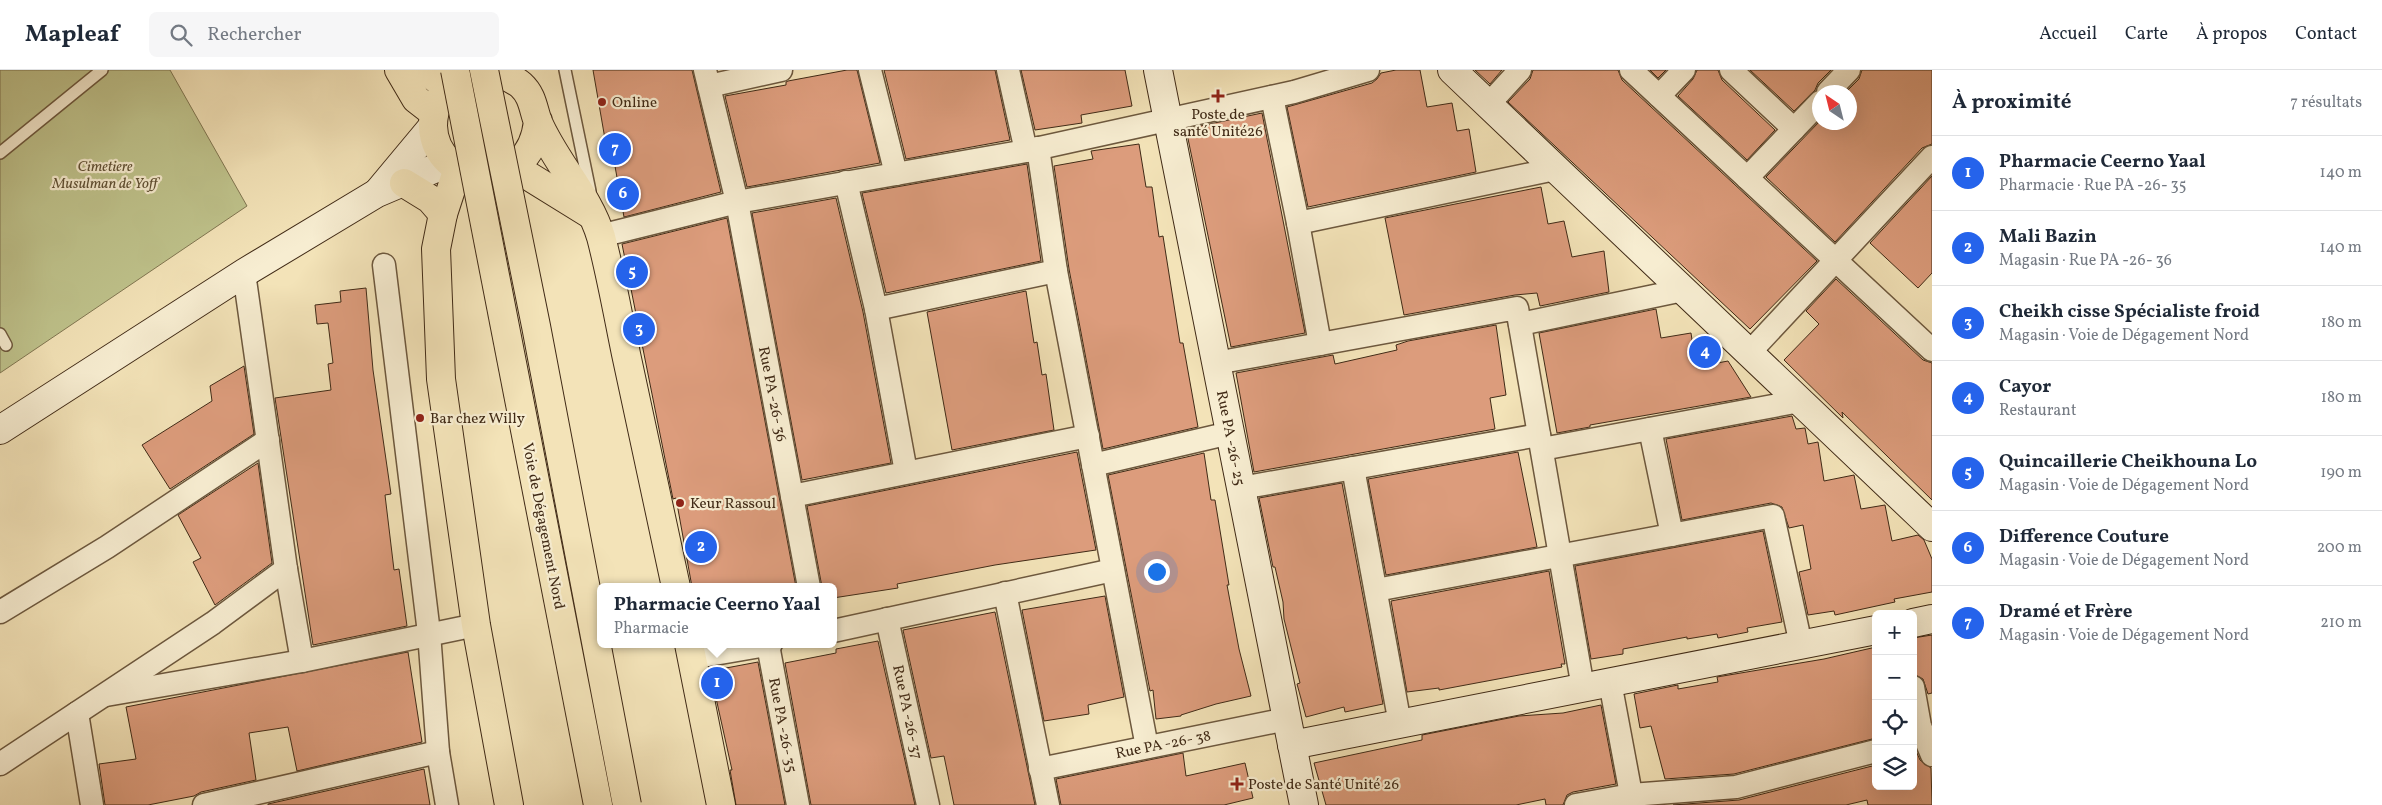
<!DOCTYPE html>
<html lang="fr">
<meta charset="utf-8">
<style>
:root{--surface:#fff;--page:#f6f6f7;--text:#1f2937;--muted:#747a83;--line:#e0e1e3;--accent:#2563eb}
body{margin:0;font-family:Vollkorn,serif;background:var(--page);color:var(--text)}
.controls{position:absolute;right:15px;bottom:15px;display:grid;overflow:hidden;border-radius:8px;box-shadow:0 5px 20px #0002}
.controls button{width:45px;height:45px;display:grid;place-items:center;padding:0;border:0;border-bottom:1px solid var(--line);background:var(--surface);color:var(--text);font:25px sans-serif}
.compass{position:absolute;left:1812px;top:15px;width:45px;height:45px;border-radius:50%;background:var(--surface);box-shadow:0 5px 20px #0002;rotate:325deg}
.you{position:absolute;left:1156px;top:501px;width:18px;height:18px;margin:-12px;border:4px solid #fff;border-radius:50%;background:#1a73e8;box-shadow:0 0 0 8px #1a73e833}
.badge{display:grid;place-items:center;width:32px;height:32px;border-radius:50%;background:var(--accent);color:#fff;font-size:16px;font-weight:700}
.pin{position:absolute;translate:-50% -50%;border:2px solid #fff;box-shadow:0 1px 5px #0006}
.popup{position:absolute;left:597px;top:513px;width:240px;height:65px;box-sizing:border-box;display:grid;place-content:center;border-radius:8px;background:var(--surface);filter:drop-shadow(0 1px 4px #0005);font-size:16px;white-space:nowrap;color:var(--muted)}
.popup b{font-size:19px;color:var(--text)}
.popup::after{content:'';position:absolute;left:50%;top:100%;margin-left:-10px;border:10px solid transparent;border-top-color:var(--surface)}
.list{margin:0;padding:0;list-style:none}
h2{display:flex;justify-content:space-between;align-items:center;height:65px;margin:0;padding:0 20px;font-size:21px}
h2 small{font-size:16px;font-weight:400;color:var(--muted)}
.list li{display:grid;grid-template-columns:32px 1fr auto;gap:15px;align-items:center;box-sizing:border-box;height:75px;padding:0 20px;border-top:1px solid var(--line)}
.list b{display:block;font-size:19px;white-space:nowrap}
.list p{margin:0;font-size:16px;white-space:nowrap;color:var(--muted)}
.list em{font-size:16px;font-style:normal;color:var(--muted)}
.icon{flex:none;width:28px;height:28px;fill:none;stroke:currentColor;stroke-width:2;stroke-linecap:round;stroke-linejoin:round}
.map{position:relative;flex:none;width:1932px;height:735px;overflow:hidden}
header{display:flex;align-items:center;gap:30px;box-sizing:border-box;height:70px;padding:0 25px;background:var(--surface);border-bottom:1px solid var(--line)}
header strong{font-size:24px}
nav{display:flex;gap:28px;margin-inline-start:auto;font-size:18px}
.search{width:350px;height:45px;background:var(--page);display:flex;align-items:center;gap:12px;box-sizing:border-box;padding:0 18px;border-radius:8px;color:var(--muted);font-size:19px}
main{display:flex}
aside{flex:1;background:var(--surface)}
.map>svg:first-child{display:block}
.green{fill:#bfc38c;stroke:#807651}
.building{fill:#dc9c7c;stroke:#402a16}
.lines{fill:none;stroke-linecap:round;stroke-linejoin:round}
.lane-casing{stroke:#6d583e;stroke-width:14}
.street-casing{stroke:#6d583e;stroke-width:25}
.secondary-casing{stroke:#402a16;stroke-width:30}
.primary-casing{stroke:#402a16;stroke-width:30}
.lane{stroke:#f7edd1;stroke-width:11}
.street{stroke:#f7edd1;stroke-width:22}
.secondary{stroke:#f7edd1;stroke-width:28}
.primary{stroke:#f3e3b8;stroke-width:28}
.highway-bridge-casing{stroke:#402a16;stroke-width:30;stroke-linecap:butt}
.highway-bridge{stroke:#f3e3b8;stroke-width:28}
.poi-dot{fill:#8f2418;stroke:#f7edd1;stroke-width:2}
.labels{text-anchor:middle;stroke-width:4.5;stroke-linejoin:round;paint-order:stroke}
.poi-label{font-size:15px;fill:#402a16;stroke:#f7edd1;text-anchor:start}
.park-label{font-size:15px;font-style:italic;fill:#605034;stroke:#f7edd1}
.street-label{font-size:15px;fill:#402a16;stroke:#f7edd1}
</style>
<header>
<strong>Mapleaf</strong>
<div class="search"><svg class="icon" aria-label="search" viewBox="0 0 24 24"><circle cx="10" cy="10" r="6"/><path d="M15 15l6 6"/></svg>Rechercher</div>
<nav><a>Accueil</a><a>Carte</a><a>À propos</a><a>Contact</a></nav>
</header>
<main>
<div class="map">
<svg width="1932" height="735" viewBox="0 0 1932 735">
<rect width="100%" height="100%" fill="#f3e3b8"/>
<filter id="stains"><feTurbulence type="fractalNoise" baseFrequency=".004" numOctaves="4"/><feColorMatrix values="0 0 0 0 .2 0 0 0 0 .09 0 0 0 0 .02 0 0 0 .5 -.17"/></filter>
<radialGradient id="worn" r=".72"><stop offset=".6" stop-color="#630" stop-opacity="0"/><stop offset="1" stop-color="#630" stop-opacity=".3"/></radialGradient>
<polygon class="green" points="0,0 170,0 247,136 0,303"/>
<g class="building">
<polygon points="593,0 692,0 721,122 624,147 610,68 605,69"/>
<polygon points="847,0 857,0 880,93 747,117 725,26 786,15 786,12 788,11"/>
<polygon points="884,0 995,0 1010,70 906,89"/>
<polygon points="1021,0 1125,0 1132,36 1081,45 1082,53 1035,60"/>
<polygon points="1396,0 1420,0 1427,37 1452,33 1457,61 1469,59 1476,102 1308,137 1287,37 1372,13 1377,9 1381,3"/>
<polygon points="1475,0 1502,0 1490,14"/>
<polygon points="1533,0 1618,0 1622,10 1817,191 1750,259 1508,32 1530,9"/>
<polygon points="1650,0 1666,0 1658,8"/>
<polygon points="1697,0 1718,0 1722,10 1775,60 1747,90 1678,26 1693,9"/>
<polygon points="1750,0 1831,0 1818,13 1815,20 1794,41"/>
<polygon points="1862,0 1932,0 1932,74 1922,78 1835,172 1766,107 1820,51 1850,52 1850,22 1846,22 1859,9"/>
<polygon points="1262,43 1305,263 1231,277 1186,59"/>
<polygon points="1139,74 1146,117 1152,117 1159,167 1163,166 1180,273 1183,273 1198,357 1103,379 1069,199 1054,96 1093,89 1091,81"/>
<polygon points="1027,94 1041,191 886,223 862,123"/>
<polygon points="1932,106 1932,203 1918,218 1870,173"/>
<polygon points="1541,117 1548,154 1564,151 1572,187 1604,181 1609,222 1540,236 1537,223 1515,225 1404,245 1385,148"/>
<polygon points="836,128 863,242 891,393 802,410 752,143"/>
<polygon points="727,148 796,517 692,517 676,428 673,429 622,174"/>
<polygon points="1836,209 1923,290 1932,293 1932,430 1842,342 1843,348 1784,290 1819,254 1806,241"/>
<polygon points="366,218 373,300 391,424 385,425 394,500 399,499 407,556 313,575 275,328 331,320 328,294 333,293 328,253 317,254 315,235 341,232 340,221"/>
<polygon points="1026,221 1034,273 1037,272 1042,305 1046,304 1054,360 952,380 927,242"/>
<polygon points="1656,239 1661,268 1691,263 1696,297 1728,291 1751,327 1590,355 1590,357 1557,363 1539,263"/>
<polygon points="1496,255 1506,325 1490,328 1495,359 1254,402 1236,303 1333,285 1335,294 1397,280 1396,275 1408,271"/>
<polygon points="244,296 254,364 170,419 142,375 212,331 210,316"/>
<polygon points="1792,346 1796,359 1805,358 1808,374 1818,372 1824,411 1854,405 1861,439 1885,435 1892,471 1918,465 1924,470 1932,489 1932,522 1894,529 1895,532 1835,545 1834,541 1808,545 1799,502 1811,499 1803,455 1789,458 1782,437 1771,433 1682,450 1666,369"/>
<polygon points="1077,382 1096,480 995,495 897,514 898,518 833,528 833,517 822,517 807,436"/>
<polygon points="1518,382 1537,477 1386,505 1368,409"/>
<polygon points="1204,383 1211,430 1215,430 1229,515 1227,515 1239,579 1251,626 1216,634 1181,645 1181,646 1156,649 1153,620 1150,621 1108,405"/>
<polygon points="258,393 272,493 215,535 193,492 201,488 178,445"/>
<polygon points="1342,413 1383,634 1345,642 1344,637 1306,647 1297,614 1300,613 1284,549 1283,532 1275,497 1273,497 1259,428"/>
<polygon points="1763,461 1782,552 1747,558 1748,562 1718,568 1717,564 1687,569 1687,567 1623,579 1623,584 1591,589 1575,496"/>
<polygon points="1549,501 1565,594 1561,594 1562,597 1439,620 1439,618 1407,622 1391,531"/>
<polygon points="1105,526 1124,627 1088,635 1089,644 1044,651 1022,540"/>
<polygon points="995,542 1035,735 954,735 944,686 931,688 903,560"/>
<polygon points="1932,565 1932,623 1928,624 1923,609 1913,604 1913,568"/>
<polygon points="878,571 915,735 811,735 785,593 836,583 836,579"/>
<polygon points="1876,577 1876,668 1734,704 1665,709 1651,656 1640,658 1634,624 1678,615 1678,619 1718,612 1717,607 1824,589"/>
<polygon points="408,582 422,672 297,701 288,657 249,663 256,710 201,722 194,726 148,735 105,735 99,694 136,689 126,637"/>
<polygon points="758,592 785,735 736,735 730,700 732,700 710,601"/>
<polygon points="1601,635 1616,714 1573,722 1567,725 1563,735 1546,735 1545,729 1516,735 1326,735 1314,693 1422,670 1422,665 1519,646 1563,643"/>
<polygon points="1913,674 1920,690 1931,698 1932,735 1868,735 1867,730 1846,735 1673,735 1739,730 1876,695 1876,716 1913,716"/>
<polygon points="1183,683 1186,706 1245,693 1253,728 1224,735 1061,735 1056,709"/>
<polygon points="424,699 430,735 268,735 268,734"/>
</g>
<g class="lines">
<g class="lane-casing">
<g id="lane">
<polyline points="565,0 590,121"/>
<polyline points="0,83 102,0"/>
<polyline points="0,264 6,275"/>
</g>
</g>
<g class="street-casing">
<g id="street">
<polyline points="705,0 737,132 809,517"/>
<polyline points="870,0 896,104"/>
<polyline points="1008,0 1026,81"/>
<polyline points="1631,0 1932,280"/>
<polyline points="1731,0 1794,59"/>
<polyline points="709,16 781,0"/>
<polyline points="1828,22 1849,0"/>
<polyline points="1659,26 1684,0"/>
<polyline points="1272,27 1298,153 1555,99"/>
<polyline points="1488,35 1520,0"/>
<polyline points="1038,78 1056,201 1147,677"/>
<polyline points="1747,108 1820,32"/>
<polyline points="846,112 876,239 906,402"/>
<polyline points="1298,153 1320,274"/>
<polyline points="600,166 737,132 1026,81 1294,22 1368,0"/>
<polyline points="384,195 429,563 438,682 447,735"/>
<polyline points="244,203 286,499 302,591"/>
<polyline points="876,239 1056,201"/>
<polyline points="1520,254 1683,220"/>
<polyline points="1749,283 1932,87"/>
<polyline points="1216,293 1517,238 1583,618"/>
<polyline points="1650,359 1672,465"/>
<polyline points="1542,379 1800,331"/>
<polyline points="1093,395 1230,363"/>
<polyline points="1353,398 1400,654"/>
<polyline points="1241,418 1539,365"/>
<polyline points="792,426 1088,366"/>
<polyline points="1376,520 1773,446 1801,575"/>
<polyline points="1005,523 1048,735"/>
<polyline points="0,542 107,477 268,370"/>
<polyline points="887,549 928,735"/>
<polyline points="833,561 1113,500"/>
<polyline points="768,575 798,735"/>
<polyline points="691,588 771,574"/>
<polyline points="1610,612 1633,735"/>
<polyline points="1913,617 1920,656 1932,685"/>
<polyline points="106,625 302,591 476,555"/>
<polyline points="77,643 92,735"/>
<polyline points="0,694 213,553 286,499"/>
<polyline points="1040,699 1287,649"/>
<polyline points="204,735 438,682"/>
<polyline points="1576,735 1631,725 1736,717 1876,681"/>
</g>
</g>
<g class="secondary-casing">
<g id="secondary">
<polyline points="1158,0 1304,735"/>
<polyline points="1452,0 1932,457"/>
<polyline points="378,122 433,56"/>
<polyline points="0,360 244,203 377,123 450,92"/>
<polyline points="1913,553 1932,549"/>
<polyline points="1292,675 1876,560"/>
</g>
</g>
<g class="primary-casing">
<g id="primary">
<polyline points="399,0 416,29 434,43"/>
<polyline points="426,0 447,18"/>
<path d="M538,51C530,128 435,117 433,56C433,38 441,23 454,13C473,0 503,0 521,15C533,26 533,39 538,52C555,92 589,126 601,167C611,205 618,245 626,284C643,361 659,439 676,517"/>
<polyline points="514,97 590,144"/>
<polyline points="458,98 443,144 436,179 441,309 476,555 509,735"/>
<polyline points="404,113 430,129 443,144"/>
<polyline points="689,574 721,735"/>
</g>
</g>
<use href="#lane" class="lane"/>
<use href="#street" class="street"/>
<use href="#secondary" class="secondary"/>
<use href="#primary" class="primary"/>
<g class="highway-bridge-casing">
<g id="highway-bridge">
<polyline points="455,0 598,735"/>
<polyline points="484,0 536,256 627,735"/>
</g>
</g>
<use href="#highway-bridge" class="highway-bridge"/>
</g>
<g class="poi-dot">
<path d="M1215.5 18.5h5v5h5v5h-5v5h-5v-5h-5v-5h5z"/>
<circle cx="602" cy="32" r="5"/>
<circle cx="420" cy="348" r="5"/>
<circle cx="680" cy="433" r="5"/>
<path d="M1234.5 706.5h5v5h5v5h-5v5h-5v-5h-5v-5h5z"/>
</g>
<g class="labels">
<g class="poi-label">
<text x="612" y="37">Online</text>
<text x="1218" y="49" text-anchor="middle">Poste de<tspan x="1218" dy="17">santé Unité26</tspan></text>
<text x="430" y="353">Bar chez Willy</text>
<text x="690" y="438">Keur Rassoul</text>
<text x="1248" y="719">Poste de Santé Unité 26</text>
</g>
<g class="park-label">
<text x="105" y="101">Cimetiere<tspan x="105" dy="17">Musulman de Yoff</tspan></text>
</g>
<g class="street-label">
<text transform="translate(773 324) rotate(79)" y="5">Rue PA -26- 36</text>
<text transform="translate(1231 368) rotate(79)" y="5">Rue PA -26- 25</text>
<text transform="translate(544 456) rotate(79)" y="5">Voie de Dégagement Nord</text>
<text transform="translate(908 642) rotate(78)" y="5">Rue PA -26- 37</text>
<text transform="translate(783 655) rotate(79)" y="5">Rue PA -26- 35</text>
<text transform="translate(1163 674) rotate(-11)" y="5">Rue PA -26- 38</text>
</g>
</g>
<rect width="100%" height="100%" filter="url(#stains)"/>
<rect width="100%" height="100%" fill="url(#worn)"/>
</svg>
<div class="controls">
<button>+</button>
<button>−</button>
<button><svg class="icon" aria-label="locate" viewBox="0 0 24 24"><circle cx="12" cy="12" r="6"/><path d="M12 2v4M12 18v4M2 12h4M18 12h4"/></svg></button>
<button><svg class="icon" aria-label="layers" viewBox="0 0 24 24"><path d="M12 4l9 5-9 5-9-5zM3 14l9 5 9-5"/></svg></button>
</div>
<svg class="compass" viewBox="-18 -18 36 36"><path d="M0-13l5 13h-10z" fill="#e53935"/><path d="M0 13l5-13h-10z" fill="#747a83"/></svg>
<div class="you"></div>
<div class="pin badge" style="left:717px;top:613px">1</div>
<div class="popup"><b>Pharmacie Ceerno Yaal</b>Pharmacie</div>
<div class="pin badge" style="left:701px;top:477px">2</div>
<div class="pin badge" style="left:639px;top:259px">3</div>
<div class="pin badge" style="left:1705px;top:282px">4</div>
<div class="pin badge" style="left:632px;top:202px">5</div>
<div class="pin badge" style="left:623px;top:124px">6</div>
<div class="pin badge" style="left:615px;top:79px">7</div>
</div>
<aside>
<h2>À proximité<small>7 résultats</small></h2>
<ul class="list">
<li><span class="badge">1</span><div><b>Pharmacie Ceerno Yaal</b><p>Pharmacie · Rue PA -26- 35</p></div><em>140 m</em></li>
<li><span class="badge">2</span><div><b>Mali Bazin</b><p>Magasin · Rue PA -26- 36</p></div><em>140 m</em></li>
<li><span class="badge">3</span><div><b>Cheikh cisse Spécialiste froid</b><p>Magasin · Voie de Dégagement Nord</p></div><em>180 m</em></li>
<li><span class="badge">4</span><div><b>Cayor</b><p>Restaurant</p></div><em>180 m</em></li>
<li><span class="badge">5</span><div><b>Quincaillerie Cheikhouna Lo</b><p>Magasin · Voie de Dégagement Nord</p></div><em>190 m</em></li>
<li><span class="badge">6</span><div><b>Difference Couture</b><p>Magasin · Voie de Dégagement Nord</p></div><em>200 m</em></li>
<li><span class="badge">7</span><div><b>Dramé et Frère</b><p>Magasin · Voie de Dégagement Nord</p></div><em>210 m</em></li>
</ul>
</aside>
</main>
